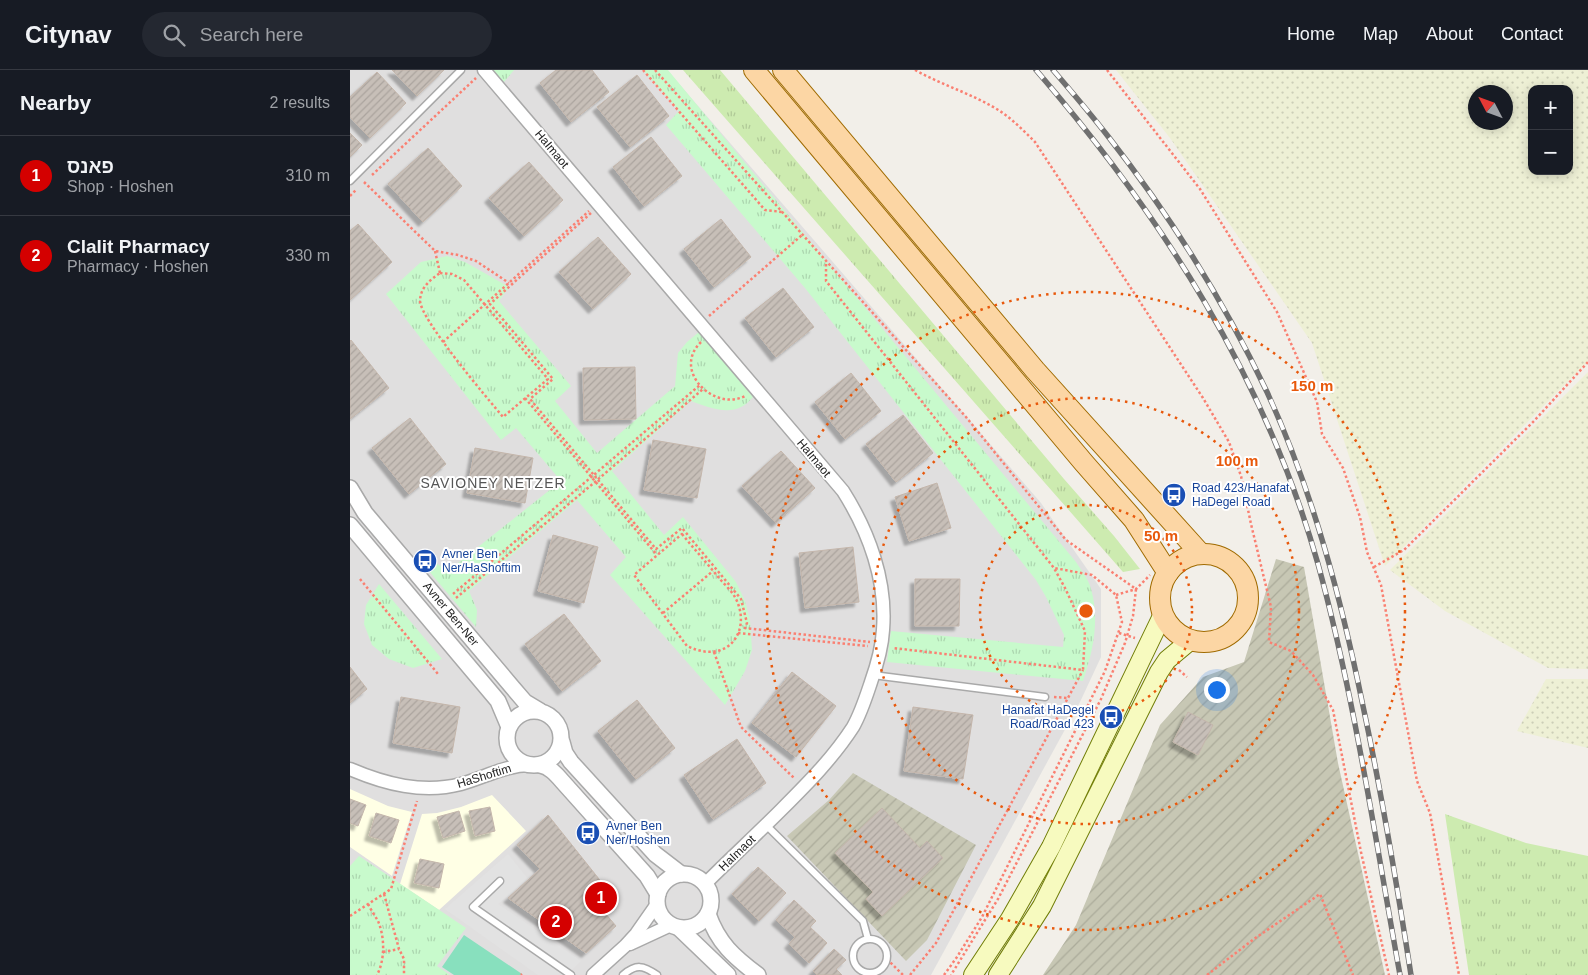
<!DOCTYPE html>
<meta charset="utf-8">
<style>
:root{--surface:#171b24;--page:#242831;--text:#f1f3f6;--muted:#9ea1a6;--line:#363941;--accent:#d40000}
body{margin:0;font-family:Helvetica,Heebo,sans-serif;background:var(--page);color:var(--text)}
.controls{position:absolute;right:15px;top:15px;display:grid;overflow:hidden;border-radius:10px;box-shadow:0 2px 12px #0003}
.controls button{width:45px;height:45px;display:grid;place-items:center;padding:0;border:0;border-bottom:1px solid var(--line);background:var(--surface);color:var(--text);font:25px sans-serif}
.compass{position:absolute;left:1118px;top:15px;width:45px;height:45px;border-radius:50%;background:var(--surface);box-shadow:0 2px 12px #0003;rotate:311deg}
.you{position:absolute;left:866px;top:619px;width:18px;height:18px;margin:-12px;border:4px solid #fff;border-radius:50%;background:#1a73e8;box-shadow:0 0 0 8px #1a73e833}
.badge{display:grid;place-items:center;width:32px;height:32px;border-radius:50%;background:var(--accent);color:#fff;font-size:16px;font-weight:700}
.pin{position:absolute;translate:-50% -50%;border:2px solid #fff;box-shadow:0 1px 5px #0006}
.list{margin:0;padding:0;list-style:none}
h2{display:flex;justify-content:space-between;align-items:center;height:65px;margin:0;padding:0 20px;font-size:21px}
h2 small{font-size:16px;font-weight:400;color:var(--muted)}
.list li{display:grid;grid-template-columns:32px 1fr auto;gap:15px;align-items:center;box-sizing:border-box;height:80px;padding:0 20px;border-top:1px solid var(--line)}
.list b{display:block;font-size:19px;white-space:nowrap}
.list p{margin:0;font-size:16px;white-space:nowrap;color:var(--muted)}
.list em{font-size:16px;font-style:normal;color:var(--muted)}
.icon{flex:none;width:28px;height:28px;fill:none;stroke:currentColor;stroke-width:2;stroke-linecap:round;stroke-linejoin:round}
.map{position:relative;flex:none;width:1238px;height:905px;overflow:hidden}
header{display:flex;align-items:center;gap:30px;box-sizing:border-box;height:70px;padding:0 25px;background:var(--surface);border-bottom:1px solid var(--line)}
header strong{font-size:24px}
nav{display:flex;gap:28px;margin-inline-start:auto;font-size:18px}
.search{width:350px;height:45px;background:var(--page);display:flex;align-items:center;gap:12px;box-sizing:border-box;padding:0 18px;border-radius:28px;color:var(--muted);font-size:19px}
main{display:flex}
aside{flex:1;background:var(--surface)}
.map>svg:first-child{display:block}
.residential{fill:#e0dfdf}
.education{fill:#ffffe5}
.construction{fill:url(#construction-furrows)}
.farmland{fill:url(#farmland-dots);fill-rule:evenodd}
.grass{fill:url(#grass-tufts)}
.park{fill:url(#park-tufts)}
.pitch{fill:#88e0be}
.parking{fill:#e2e2e2}
.building{fill:url(#building-hatch);stroke:#c4b6ab;filter:url(#shadow)}
.lines{fill:none;stroke-linecap:round;stroke-linejoin:round}
.service-casing{stroke:#a9a9a9;stroke-width:9}
.minor-casing{stroke:#a9a9a9;stroke-width:15}
.tertiary-casing{stroke:#a9a9a9;stroke-width:18}
.secondary-casing{stroke:#707d05;stroke-width:20}
.primary-casing{stroke:#a06b00;stroke-width:22}
.path{stroke:#fa8072;stroke-width:2.5;stroke-dasharray:2.5 2.5;stroke-linecap:butt}
.service{stroke:#fff;stroke-width:6}
.minor{stroke:#fff;stroke-width:12}
.tertiary{stroke:#fff;stroke-width:15}
.secondary{stroke:#f7fabf;stroke-width:18}
.primary{stroke:#fcd6a4;stroke-width:20}
.rail-casing{stroke:#707070;stroke-width:5.5}
.rail{stroke:#fff;stroke-width:4;stroke-dasharray:11;stroke-linecap:butt}
.ring{fill:none;stroke:#e8590c;stroke-width:2.5;stroke-dasharray:2.5 5}
.labels{text-anchor:middle;stroke-width:4;stroke-linejoin:round;paint-order:stroke}
.street-label{font-size:12px;fill:#222;stroke:#fff}
.transit-label{font-size:12px;fill:#164399;stroke:#fff;text-anchor:start}
.neighbourhood-label{font-size:14px;letter-spacing:1px;fill:#555;stroke:#fff}
.centre{fill:#e8590c;stroke:#fff;stroke-width:2.5}
.ring-label{font-size:15px;text-anchor:middle;font-weight:bold;fill:#e8590c;stroke:#fff;stroke-width:4;stroke-linejoin:round;paint-order:stroke}
</style>
<header>
<strong>Citynav</strong>
<div class="search"><svg class="icon" aria-label="search" viewBox="0 0 24 24"><circle cx="10" cy="10" r="6"/><path d="M15 15l6 6"/></svg>Search here</div>
<nav><a>Home</a><a>Map</a><a>About</a><a>Contact</a></nav>
</header>
<main>
<aside>
<h2>Nearby<small>2 results</small></h2>
<ul class="list">
<li><span class="badge">1</span><div><b>פאנס</b><p>Shop · Hoshen</p></div><em>310 m</em></li>
<li><span class="badge">2</span><div><b>Clalit Pharmacy</b><p>Pharmacy · Hoshen</p></div><em>330 m</em></li>
</ul>
</aside>
<div class="map">
<svg width="1238" height="905" viewBox="0 0 1238 905">
<defs>
<pattern id="construction-furrows" width="10" height="10" patternUnits="userSpaceOnUse" patternTransform="scale(1.25)"><rect width="10" height="10" fill="#c7c7b4"/><path d="M-1 1l2-2M0 10L10 0M9 11l2-2" fill="none" stroke="#abab9a"/></pattern>
<pattern id="farmland-dots" width="8" height="8" patternUnits="userSpaceOnUse" patternTransform="scale(1.25)"><rect width="8" height="8" fill="#eef0d5"/><path d="M2 2h.1M6 6h.1" fill="none" stroke="#ccceb7" stroke-width="1.8" stroke-linecap="round"/></pattern>
<pattern id="grass-tufts" width="24" height="20" patternUnits="userSpaceOnUse" patternTransform="scale(1.25)"><rect width="24" height="20" fill="#cdebb0"/><path d="M3 7l-1-3M5 7V3M7 7l1-3M15 17l-1-3M17 17v-4M19 17l1-3" fill="none" stroke="#b0c997"/></pattern>
<pattern id="park-tufts" width="24" height="20" patternUnits="userSpaceOnUse" patternTransform="scale(1.25)"><rect width="24" height="20" fill="#c8facc"/><path d="M3 7l-1-3M5 7V3M7 7l1-3M15 17l-1-3M17 17v-4M19 17l1-3" fill="none" stroke="#acd6af"/></pattern>
<pattern id="building-hatch" width="6" height="6" patternUnits="userSpaceOnUse" patternTransform="scale(1.25)"><rect width="6" height="6" fill="#c7bfb8"/><path d="M-1 1l2-2M0 6l6-6M5 7l2-2" fill="none" stroke="#aba49e"/></pattern>
<filter id="shadow"><feDropShadow dx="-4.5" dy="4.5" stdDeviation="1" flood-color="#0004"/></filter>
</defs>
<rect width="100%" height="100%" fill="#f2efe9"/>
<polygon class="residential" points="0,0 317,0 691,433 751,519 751,587 730,632 581,905 0,905"/>
<g class="education">
<polygon points="0,719 38,736 62,742 42,806 0,777"/>
<polygon points="142,725 176,761 89,840 50,814 72,744 87,743 111,737"/>
</g>
<g class="construction">
<polygon points="926,489 954,497 988,693 1035,905 693,905 726,855 810,655 853,607 894,592"/>
<polygon points="503,703 626,775 577,870 556,891 437,766 479,730"/>
</g>
<g class="farmland">
<path d="M766,0H1238V291L1035,496L962,273L820,68ZM1182,19H1219V101H1182ZM1126,22H1156V52H1126Z"/>
<polygon points="1238,302 1238,599 1198,598 1095,541 1040,500"/>
<polygon points="1196,609 1238,609 1238,678 1167,661"/>
</g>
<g class="grass">
<polygon points="333,0 370,0 714,409 764,466 790,499 773,502"/>
<polygon points="1095,744 1176,773 1238,786 1238,905 1119,905"/>
</g>
<g class="park">
<polygon points="143,0 164,0 154,12"/>
<path d="M293,0H318L726,492C731,500 739,510 741,519C750,550 743,581 733,611L537,592L541,561L713,577L714,565L696,527L686,510L455,218L316,55L329,41Z"/>
<path d="M97,186L115,192L159,217L149,231L221,316L205,331L247,383L325,316L328,283L337,272L349,262L403,327C400,330 396,335 391,337C376,345 355,336 341,331L262,401L314,465L333,447L386,512L395,531L400,550L402,580L395,601L375,635L260,505L276,487L227,430L119,521L127,540L126,557L68,488L86,493L98,501L211,411L166,358L151,370L36,224L71,192Z"/>
<polygon points="29,514 92,589 63,598 39,589 22,575 14,554 16,535"/>
<polygon points="9,786 116,858 87,896 100,905 0,905 0,796"/>
</g>
<polygon class="pitch" points="114,865 172,904 171,905 104,905 92,897"/>
<polygon class="parking" points="158,784 178,809 148,834 231,891 217,905 188,905 95,839"/>
<g class="building">
<polygon points="42,0 94,0 67,26"/>
<polygon points="206,0 242,0 259,22 221,52 190,13"/>
<polygon points="27,2 56,33 20,68 0,47 0,27"/>
<polygon points="287,5 319,46 280,77 247,37"/>
<polygon points="0,63 12,75 0,87"/>
<polygon points="301,67 332,106 294,136 263,97"/>
<polygon points="78,78 112,116 73,152 38,114"/>
<polygon points="179,92 213,130 174,166 139,128"/>
<polygon points="371,149 401,187 364,217 334,179"/>
<polygon points="8,154 42,192 0,230 0,161"/>
<polygon points="248,167 281,204 243,239 209,202"/>
<polygon points="433,218 464,257 426,287 395,248"/>
<polygon points="1,270 39,318 0,349 0,271"/>
<polygon points="285,297 286,349 234,350 233,298"/>
<polygon points="501,303 531,341 495,369 465,332"/>
<polygon points="553,345 583,383 546,412 516,374"/>
<polygon points="60,348 96,394 59,424 22,378"/>
<polygon points="303,370 356,379 347,428 294,420"/>
<polygon points="125,378 183,388 175,433 117,423"/>
<polygon points="431,381 465,418 426,453 392,416"/>
<polygon points="587,413 601,458 559,471 545,427"/>
<polygon points="203,465 248,477 234,533 188,521"/>
<polygon points="503,477 509,532 455,538 449,483"/>
<polygon points="565,509 610,509 609,556 565,556"/>
<polygon points="214,544 251,591 212,621 175,574"/>
<polygon points="0,597 17,619 0,633"/>
<polygon points="442,602 486,636 446,687 402,653"/>
<polygon points="51,627 110,637 102,683 43,673"/>
<polygon points="287,630 325,678 286,709 248,661"/>
<polygon points="563,637 623,645 613,709 554,701"/>
<polygon points="838,642 863,655 848,685 823,672"/>
<polygon points="387,669 416,713 363,749 334,705"/>
<polygon points="0,729 16,735 8,756 0,753"/>
<polygon points="140,737 145,761 125,766 119,741"/>
<polygon points="532,738 570,778 577,771 593,788 532,846 516,829 523,822 485,783"/>
<polygon points="109,741 115,761 93,768 87,747"/>
<polygon points="26,743 49,750 41,773 19,766"/>
<polygon points="198,745 261,824 249,836 266,856 236,883 158,828 190,799 167,775"/>
<polygon points="70,789 94,794 89,818 64,813"/>
<polygon points="408,797 436,823 409,851 382,824"/>
<polygon points="444,830 466,851 460,857 477,873 459,893 439,874 445,867 426,850"/>
<polygon points="484,879 496,890 486,899 492,905 467,905 463,901"/>
</g>
<g class="lines">
<g class="service-casing">
<g id="service">
<polyline points="0,111 111,0"/>
<polyline points="523,605 695,627"/>
<polyline points="416,755 513,851 518,869"/>
<polyline points="150,811 123,837 221,905"/>
<circle cx="520" cy="886" r="17"/>
<path d="M273,905C286,894 293,895 307,905"/>
</g>
</g>
<g class="minor-casing">
<g id="minor">
<path d="M134,0L493,421C519,462 537,511 533,560C532,578 527,595 521,612C516,627 511,643 503,657C483,688 457,714 431,740C406,765 380,789 355,814"/>
<path d="M0,699C35,714 73,724 111,714C136,707 155,695 181,695"/>
<polyline points="280,874 321,855"/>
<polyline points="243,905 275,876 286,864 307,834"/>
</g>
</g>
<g class="tertiary-casing">
<g id="tertiary">
<polyline points="0,418 15,443 163,618 175,632 190,641"/>
<polyline points="0,455 148,631 159,657"/>
<circle cx="184" cy="668" r="27"/>
<polyline points="212,672 215,683 221,692 305,784 331,804"/>
<path d="M190,695C200,697 206,704 212,711L297,806L308,824"/>
<circle cx="334" cy="831" r="27"/>
<path d="M358,844C368,873 384,887 408,905"/>
<polyline points="329,858 378,905"/>
</g>
</g>
<g class="secondary-casing">
<g id="secondary">
<polyline points="623,905 660,849 701,777 813,544"/>
<polyline points="648,905 692,836 809,602 817,590 841,570"/>
</g>
</g>
<g class="primary-casing">
<g id="primary">
<polyline points="404,0 734,393 784,450 818,503"/>
<polyline points="433,0 685,300 851,484"/>
<circle cx="854" cy="528" r="44"/>
</g>
</g>
<g class="path">
<polyline points="293,0 415,140 432,142"/>
<polyline points="305,0 616,347 716,470 786,519 783,546 775,573 751,629 648,829 601,905"/>
<path d="M565,0C594,16 626,25 653,43C664,51 675,62 685,72L853,328L879,372L891,406L901,454L921,537L919,572L941,581L963,605L983,640L1011,782L1039,905"/>
<polyline points="757,0 850,119 927,242 967,332 972,364 993,398 1010,447 1017,482 1031,515 1067,711 1080,743 1109,905"/>
<polyline points="22,105 126,8"/>
<polyline points="14,112 85,181 108,185 126,191 159,213"/>
<polyline points="0,126 7,119"/>
<polyline points="241,143 140,234 203,309 180,329 306,479 332,458 391,529 397,553 395,558 520,572"/>
<polyline points="85,181 90,203"/>
<polyline points="476,194 476,211 704,498 715,518 735,561 733,600 543,578"/>
<path d="M90,203L102,204L114,210L198,309L153,347C138,329 69,248 70,230C71,217 80,210 90,203Z"/>
<polyline points="359,246 452,165"/>
<polyline points="93,272 239,141"/>
<path d="M351,272C321,301 365,342 395,326"/>
<polyline points="175,328 307,485"/>
<path d="M332,464C344,479 357,493 369,508C374,514 382,521 386,529C394,545 393,566 377,577C364,585 350,582 337,576L284,505Z"/>
<polyline points="1024,497 1054,480 1184,351 1238,292"/>
<polyline points="10,509 88,604"/>
<polyline points="103,524 350,315"/>
<polyline points="766,525 786,519 800,505"/>
<polyline points="106,528 245,412 353,319"/>
<polyline points="313,543 363,501"/>
<polyline points="388,563 518,576"/>
<polyline points="769,563 785,568"/>
<polyline points="364,582 391,657 444,708"/>
<polyline points="829,600 837,607"/>
<polyline points="704,627 718,628"/>
<polyline points="34,824 49,879 54,889 54,905"/>
<path d="M18,834C21,840 25,846 28,851C35,867 35,890 27,905"/>
<polyline points="0,846 41,819 67,731"/>
<polyline points="33,882 49,879"/>
<polyline points="537,889 553,905"/>
<polyline points="171,905 172,904"/>
<polyline points="560,905 586,873 733,600"/>
<polyline points="594,905 607,887 632,847 755,601 772,552 766,525 742,505 704,498"/>
<polyline points="857,905 904,869 970,824 1003,905"/>
</g>
<use href="#service" class="service"/>
<use href="#minor" class="minor"/>
<use href="#tertiary" class="tertiary"/>
<use href="#secondary" class="secondary"/>
<use href="#primary" class="primary"/>
<g class="rail-casing">
<g id="rail">
<path d="M686,0C812,146 915,307 968,494C1005,629 1025,768 1050,905"/>
<path d="M703,0C721,21 740,43 757,65C819,144 874,231 917,322C963,422 991,528 1013,636C1032,725 1047,815 1061,905"/>
</g>
</g>
<use href="#rail" class="rail"/>
</g>
<g class="ring">
<circle cx="736" cy="541" r="106"/>
<circle cx="736" cy="541" r="213"/>
<circle cx="736" cy="541" r="319"/>
</g>
<defs>
<g id="bus-disc" transform="scale(1.25)"><circle r="9.5" fill="#1a4fb4" stroke="#fff"/><path d="M-5-6H5V4H4V6H2V4H-2V6H-4V4H-5ZM-3.5-4V0h7V-4ZM-3.5 1.2v1.5H-2V1.2ZM2 1.2v1.5H3.5V1.2Z" fill="#fff"/></g>
</defs>
<g fill-rule="evenodd">
<use href="#bus-disc" x="824" y="425"/>
<use href="#bus-disc" x="75" y="491"/>
<use href="#bus-disc" x="761" y="647"/>
<use href="#bus-disc" x="238" y="763"/>
</g>
<g class="labels">
<g class="street-label">
<text transform="translate(202 79) rotate(50)" y="4">HaImaot</text>
<text transform="translate(464 388) rotate(50)" y="4">HaImaot</text>
<text transform="translate(101 544) rotate(50)" y="4">Avner Ben-Ner</text>
<text transform="translate(134 706) rotate(-17)" y="4">HaShoftim</text>
<text transform="translate(387 783) rotate(-44)" y="4">HaImaot</text>
</g>
<g class="transit-label">
<text x="842" y="422">Road 423/Hanafat<tspan x="842" dy="14">HaDegel Road</tspan></text>
<text x="92" y="488">Avner Ben<tspan x="92" dy="14">Ner/HaShoftim</tspan></text>
<text x="744" y="644" text-anchor="end">Hanafat HaDegel<tspan x="744" dy="14">Road/Road 423</tspan></text>
<text x="256" y="760">Avner Ben<tspan x="256" dy="14">Ner/Hoshen</tspan></text>
</g>
<g class="neighbourhood-label">
<text x="143" y="418">SAVIONEY NETZER</text>
</g>
</g>
<circle cx="736" cy="541" r="8" class="centre"/>
<g class="ring-label">
<text x="962" y="321">150 m</text>
<text x="887" y="396">100 m</text>
<text x="811" y="471">50 m</text>
</g>
</svg>
<div class="controls">
<button>+</button>
<button>−</button>
</div>
<svg class="compass" viewBox="-18 -18 36 36"><path d="M0-13l5 13h-10z" fill="#e53935"/><path d="M0 13l5-13h-10z" fill="#9ea1a6"/></svg>
<div class="you"></div>
<div class="pin badge" style="left:251px;top:828px">1</div>
<div class="pin badge" style="left:206px;top:852px">2</div>
</div>
</main>
